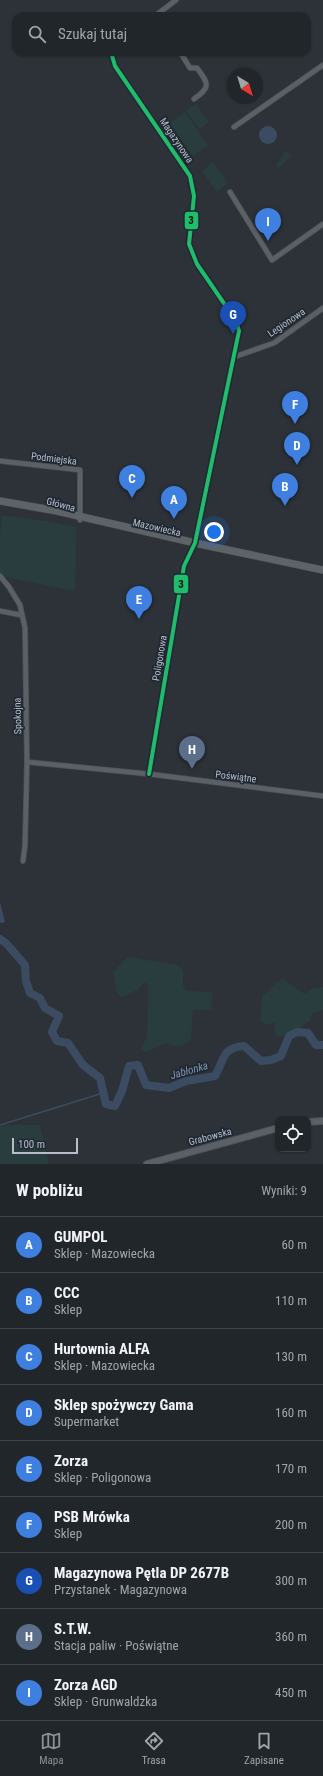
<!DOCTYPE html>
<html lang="pl">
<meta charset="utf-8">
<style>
:root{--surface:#21262a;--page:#292e32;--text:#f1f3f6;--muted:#a2a5a8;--line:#3e4347;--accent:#8c9099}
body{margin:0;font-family:"Roboto Condensed",sans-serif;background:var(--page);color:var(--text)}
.controls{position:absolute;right:12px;bottom:12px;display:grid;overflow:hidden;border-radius:8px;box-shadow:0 1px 3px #0004}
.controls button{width:36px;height:36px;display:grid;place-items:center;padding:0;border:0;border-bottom:1px solid var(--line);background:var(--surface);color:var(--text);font:20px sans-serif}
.compass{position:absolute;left:227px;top:68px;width:36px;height:36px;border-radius:50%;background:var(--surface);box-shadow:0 1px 3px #0004;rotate:142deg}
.scale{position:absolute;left:12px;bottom:10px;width:66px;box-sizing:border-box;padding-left:4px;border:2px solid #b6bec9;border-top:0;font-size:11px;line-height:14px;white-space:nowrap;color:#b6bec9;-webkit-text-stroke:3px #1f2833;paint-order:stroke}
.you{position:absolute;left:214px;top:532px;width:14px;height:14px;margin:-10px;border:3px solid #fff;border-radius:50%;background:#1a73e8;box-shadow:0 0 0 6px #1a73e833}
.badge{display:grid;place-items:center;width:26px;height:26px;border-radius:50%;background:var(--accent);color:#fff;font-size:13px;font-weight:700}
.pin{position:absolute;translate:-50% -33px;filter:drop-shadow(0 1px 2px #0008)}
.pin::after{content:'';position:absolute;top:21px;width:14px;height:12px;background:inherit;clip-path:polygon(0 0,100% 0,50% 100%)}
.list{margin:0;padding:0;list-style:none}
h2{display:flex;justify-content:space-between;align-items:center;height:52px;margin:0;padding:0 16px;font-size:17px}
h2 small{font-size:13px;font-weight:400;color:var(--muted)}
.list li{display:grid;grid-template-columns:26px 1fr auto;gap:12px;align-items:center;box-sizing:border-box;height:56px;padding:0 16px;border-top:1px solid var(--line)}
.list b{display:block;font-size:15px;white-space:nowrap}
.list p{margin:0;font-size:13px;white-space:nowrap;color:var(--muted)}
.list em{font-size:13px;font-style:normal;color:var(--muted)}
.icon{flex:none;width:22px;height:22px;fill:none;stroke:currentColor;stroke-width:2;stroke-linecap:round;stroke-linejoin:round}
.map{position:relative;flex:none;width:323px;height:1164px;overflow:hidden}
.search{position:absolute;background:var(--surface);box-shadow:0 1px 3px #0004;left:12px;right:12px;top:12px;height:44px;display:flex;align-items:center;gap:10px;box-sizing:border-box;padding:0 14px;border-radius:12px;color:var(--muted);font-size:15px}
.sheet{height:556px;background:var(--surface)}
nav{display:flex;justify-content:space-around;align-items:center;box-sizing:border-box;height:56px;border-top:1px solid var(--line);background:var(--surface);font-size:11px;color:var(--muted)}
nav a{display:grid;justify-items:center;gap:2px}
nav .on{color:var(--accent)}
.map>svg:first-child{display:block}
.green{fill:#293d3f}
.water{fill:#3b4c62}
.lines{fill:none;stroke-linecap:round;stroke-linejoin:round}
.stream{stroke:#3b4c62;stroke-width:1.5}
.river{stroke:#3b4c62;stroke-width:8}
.minor-casing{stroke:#4a4e53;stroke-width:6}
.tertiary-casing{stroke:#4a4e53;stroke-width:8}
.primary-casing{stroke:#4a4e55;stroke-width:8}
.minor{stroke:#5b6067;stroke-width:4.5}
.tertiary{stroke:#5b6067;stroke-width:6}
.primary{stroke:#5e6368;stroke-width:7}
.bus-1-casing{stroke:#1f2833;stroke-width:7}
.bus-1{stroke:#20bc6c;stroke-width:4}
.labels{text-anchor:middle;stroke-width:3.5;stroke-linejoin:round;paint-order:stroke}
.street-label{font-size:10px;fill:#b6bec9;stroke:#1f2833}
.water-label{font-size:11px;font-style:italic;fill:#7f95af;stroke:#1f2833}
.line-badge{stroke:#1f2833;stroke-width:1.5}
.pale-badge-label{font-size:11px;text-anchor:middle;font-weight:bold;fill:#111}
</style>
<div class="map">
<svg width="323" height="1164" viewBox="0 0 323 1164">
<rect width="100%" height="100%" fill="#2c3238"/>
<g class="green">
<polygon points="196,104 209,122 199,129 186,111"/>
<polygon points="185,112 208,145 193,156 170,123"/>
<polygon points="286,150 291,157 278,168 276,166"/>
<polygon points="213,162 228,183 217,192 202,171"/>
<polygon points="2,515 45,521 76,527 75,591 0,576 0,534"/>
<path d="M128,957L177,965L183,971V986L187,991L212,992L211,1010H193L191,1040C183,1047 175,1047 166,1043L146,1052L141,1049L147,1037L148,985L145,982L137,990L122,997L117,994L113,972Z"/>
<path d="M283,979L306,995L310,989L323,987V1010L312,1013L310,1021L303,1025L301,1028C292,1029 287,1035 278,1037L274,1031L276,1022L266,1025L261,1021L262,996C271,991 274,982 283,979Z"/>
<polygon points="6,1125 40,1125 49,1164 0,1164 0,1127"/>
</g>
<g class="water">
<circle cx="268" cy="135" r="9"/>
<polygon points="0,902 5,922 0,923"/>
</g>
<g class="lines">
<polyline class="stream" points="0,1125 103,1093"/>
<path class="river" d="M0,939L6,943L25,965L26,981L30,993L40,998L45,1008L59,1016L52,1032L57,1041L68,1043L83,1065L100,1078L106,1104L115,1106L122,1091L129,1066L138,1065L146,1085L169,1088L186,1081L215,1076C225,1059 221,1048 244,1046L261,1061L271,1060L281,1056L289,1036L297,1032L308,1033L316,1045H323"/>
<g class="minor-casing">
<g id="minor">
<polyline points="155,16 176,0"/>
<polyline points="111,52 115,66 190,176 194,196 189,244 197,264 236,321 239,331 195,543 184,566 149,774"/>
<path d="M180,52L190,68H197C209,84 211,87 194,99"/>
<polyline points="234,127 323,65"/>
<polyline points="230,192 272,260 323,224"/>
<polyline points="234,357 274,343 323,308"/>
<polyline points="0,461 80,470 80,520"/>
<polyline points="0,576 9,587 20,605 25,628 27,762 25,845 23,861"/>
<polyline points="0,611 21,615"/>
<polyline points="27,762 149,774 323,796"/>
</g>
</g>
<g class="tertiary-casing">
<g id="tertiary">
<polyline points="308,1122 323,1121"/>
<polyline points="147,1164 278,1128"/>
</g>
</g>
<g class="primary-casing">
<polyline id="primary" points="0,501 57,511 204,545 323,570"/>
</g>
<use href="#minor" class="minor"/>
<use href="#tertiary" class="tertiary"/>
<use href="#primary" class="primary"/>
<g class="bus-1-casing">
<polyline id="bus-1" points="111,52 115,66 190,176 194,196 189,244 197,264 236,321 239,331 195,543 184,566 149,774"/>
</g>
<use href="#bus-1" class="bus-1"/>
</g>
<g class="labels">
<g class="street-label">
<text transform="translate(177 140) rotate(56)" y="4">Magazynowa</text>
<text transform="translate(286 322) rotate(-34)" y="4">Legionowa</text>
<text transform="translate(54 458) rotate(7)" y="4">Podmiejska</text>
<text transform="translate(61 504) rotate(15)" y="4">Główna</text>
<text transform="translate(157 527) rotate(13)" y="4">Mazowiecka</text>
<text transform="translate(159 658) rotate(-80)" y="4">Poligonowa</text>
<text transform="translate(17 716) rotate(-91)" y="4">Spokojna</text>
<text transform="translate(236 776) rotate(7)" y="4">Poświątne</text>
<text transform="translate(210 1136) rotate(-15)" y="4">Grabowska</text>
</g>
<g class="water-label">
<text transform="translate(189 1070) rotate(-16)" y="4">Jabłonka</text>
</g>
</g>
<g class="line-badge">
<rect x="184" y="211" width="15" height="19" rx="4" fill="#20bc6c"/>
<rect x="173" y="574" width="16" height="20" rx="4" fill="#20bc6c"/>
</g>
<g class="pale-badge-label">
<text x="191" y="224">3</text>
<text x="181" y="588">3</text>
</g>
</svg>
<div class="controls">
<button><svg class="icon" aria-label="locate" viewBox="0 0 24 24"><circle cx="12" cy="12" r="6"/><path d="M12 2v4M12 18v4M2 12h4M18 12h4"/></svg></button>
</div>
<svg class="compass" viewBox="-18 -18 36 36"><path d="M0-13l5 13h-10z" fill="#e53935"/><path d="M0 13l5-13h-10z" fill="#a2a5a8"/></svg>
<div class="scale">100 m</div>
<div class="you"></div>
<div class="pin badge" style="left:174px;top:519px;background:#3f7fe0">A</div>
<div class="pin badge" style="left:285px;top:506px;background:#3f7fe0">B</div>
<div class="pin badge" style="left:132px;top:498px;background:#3f7fe0">C</div>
<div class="pin badge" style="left:297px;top:465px;background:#3f7fe0">D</div>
<div class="pin badge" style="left:139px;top:619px;background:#3f7fe0">E</div>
<div class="pin badge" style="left:295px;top:424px;background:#3f7fe0">F</div>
<div class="pin badge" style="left:233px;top:334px;background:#1a4fb4">G</div>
<div class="pin badge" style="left:192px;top:769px;background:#5c6f8a">H</div>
<div class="pin badge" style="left:268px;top:241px;background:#3f7fe0">I</div>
<div class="search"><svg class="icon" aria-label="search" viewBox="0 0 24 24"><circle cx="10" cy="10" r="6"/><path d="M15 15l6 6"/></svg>Szukaj tutaj</div>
</div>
<section class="sheet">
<h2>W pobliżu<small>Wyniki: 9</small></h2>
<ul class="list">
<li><span class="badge" style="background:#3f7fe0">A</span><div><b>GUMPOL</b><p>Sklep · Mazowiecka</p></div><em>60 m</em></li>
<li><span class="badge" style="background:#3f7fe0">B</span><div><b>CCC</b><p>Sklep</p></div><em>110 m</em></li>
<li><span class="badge" style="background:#3f7fe0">C</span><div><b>Hurtownia ALFA</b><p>Sklep · Mazowiecka</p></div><em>130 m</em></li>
<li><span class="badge" style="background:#3f7fe0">D</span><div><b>Sklep spożywczy Gama</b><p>Supermarket</p></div><em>160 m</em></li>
<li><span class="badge" style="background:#3f7fe0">E</span><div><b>Zorza</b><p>Sklep · Poligonowa</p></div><em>170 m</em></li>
<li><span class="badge" style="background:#3f7fe0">F</span><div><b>PSB Mrówka</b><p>Sklep</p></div><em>200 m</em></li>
<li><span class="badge" style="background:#1a4fb4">G</span><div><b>Magazynowa Pętla DP 2677B</b><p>Przystanek · Magazynowa</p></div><em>300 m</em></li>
<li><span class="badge" style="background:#5c6f8a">H</span><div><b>S.T.W.</b><p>Stacja paliw · Poświątne</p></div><em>360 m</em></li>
<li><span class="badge" style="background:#3f7fe0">I</span><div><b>Zorza AGD</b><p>Sklep · Grunwaldzka</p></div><em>450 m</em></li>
</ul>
</section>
<nav>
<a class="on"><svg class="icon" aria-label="map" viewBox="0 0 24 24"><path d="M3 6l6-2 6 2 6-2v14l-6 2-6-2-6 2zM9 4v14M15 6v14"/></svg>Mapa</a>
<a><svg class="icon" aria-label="directions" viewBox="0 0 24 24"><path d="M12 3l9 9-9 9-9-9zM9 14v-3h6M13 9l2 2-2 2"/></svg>Trasa</a>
<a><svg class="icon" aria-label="saved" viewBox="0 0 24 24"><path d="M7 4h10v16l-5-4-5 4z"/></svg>Zapisane</a>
</nav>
